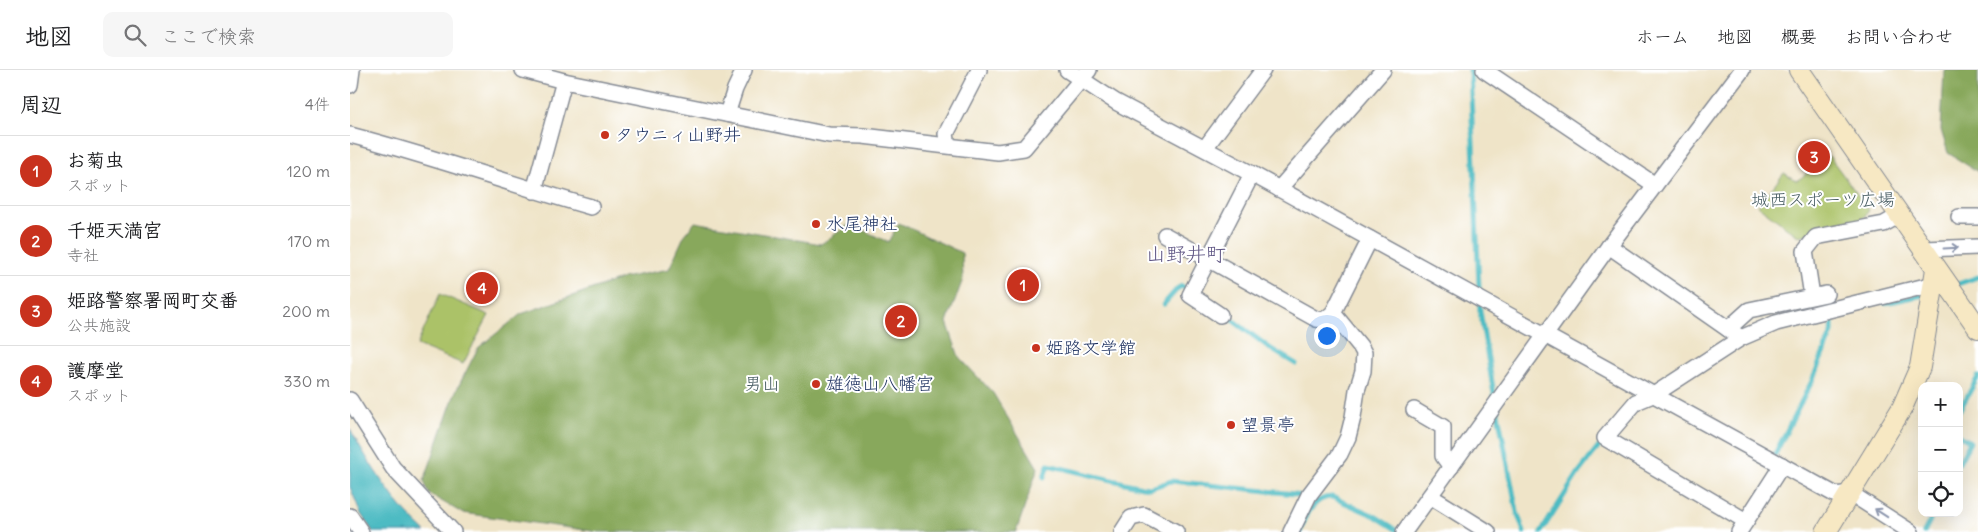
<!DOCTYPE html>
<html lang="ja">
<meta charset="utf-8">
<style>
:root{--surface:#fff;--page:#f6f6f6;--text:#202124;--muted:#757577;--line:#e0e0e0;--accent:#c8321e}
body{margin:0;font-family:Delius,"Klee One",sans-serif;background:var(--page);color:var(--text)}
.controls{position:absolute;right:15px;bottom:15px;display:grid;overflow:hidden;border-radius:10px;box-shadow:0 5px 20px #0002}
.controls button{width:45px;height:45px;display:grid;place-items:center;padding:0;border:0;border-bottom:1px solid var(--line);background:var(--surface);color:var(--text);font:25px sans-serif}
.you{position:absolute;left:976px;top:265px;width:18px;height:18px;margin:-12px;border:4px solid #fff;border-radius:50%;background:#1a73e8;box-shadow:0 0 0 8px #1a73e833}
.badge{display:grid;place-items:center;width:32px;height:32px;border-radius:50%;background:var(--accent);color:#fff;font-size:16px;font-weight:700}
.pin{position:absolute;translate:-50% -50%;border:2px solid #fff;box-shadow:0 1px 5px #0006}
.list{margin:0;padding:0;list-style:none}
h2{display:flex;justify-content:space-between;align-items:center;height:65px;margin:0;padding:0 20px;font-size:21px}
h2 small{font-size:16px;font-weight:400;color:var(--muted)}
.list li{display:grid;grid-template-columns:32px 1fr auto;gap:15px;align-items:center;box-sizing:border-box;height:70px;padding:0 20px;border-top:1px solid var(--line)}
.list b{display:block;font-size:19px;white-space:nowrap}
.list p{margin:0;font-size:16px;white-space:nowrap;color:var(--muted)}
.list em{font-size:16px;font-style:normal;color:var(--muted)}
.icon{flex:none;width:28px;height:28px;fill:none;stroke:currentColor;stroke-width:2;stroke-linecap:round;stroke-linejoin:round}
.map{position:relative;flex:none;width:1628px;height:462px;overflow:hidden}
header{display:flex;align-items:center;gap:30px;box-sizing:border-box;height:70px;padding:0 25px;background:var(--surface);border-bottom:1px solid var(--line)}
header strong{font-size:24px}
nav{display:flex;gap:28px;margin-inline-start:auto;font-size:18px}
.search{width:350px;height:45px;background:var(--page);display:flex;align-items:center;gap:12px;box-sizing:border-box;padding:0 18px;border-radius:10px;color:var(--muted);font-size:19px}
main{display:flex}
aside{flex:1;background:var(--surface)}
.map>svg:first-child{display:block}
.green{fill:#abc267;stroke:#637862}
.forest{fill:#88a85c;stroke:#526c5d}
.water{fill:#4dbbc3;stroke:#347590}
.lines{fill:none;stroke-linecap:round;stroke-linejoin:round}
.stream{stroke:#4dbbc3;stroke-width:5}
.street-casing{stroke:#858a93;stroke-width:18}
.secondary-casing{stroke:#858a93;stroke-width:22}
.street{stroke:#fff;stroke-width:15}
.secondary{stroke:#f7e8c3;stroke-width:20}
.oneway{stroke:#8d97ae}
.poi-dot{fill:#c8321e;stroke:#fff;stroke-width:2}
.labels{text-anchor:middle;stroke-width:4;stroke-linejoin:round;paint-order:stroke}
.poi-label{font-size:18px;fill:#1b2f5e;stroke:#fff;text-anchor:start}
.park-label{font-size:18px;fill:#465b61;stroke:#fff}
.quarter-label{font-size:20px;fill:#5f5684;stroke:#fff}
</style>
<header>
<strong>地図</strong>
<div class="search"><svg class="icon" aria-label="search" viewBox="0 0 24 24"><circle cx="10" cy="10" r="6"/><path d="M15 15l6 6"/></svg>ここで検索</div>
<nav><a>ホーム</a><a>地図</a><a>概要</a><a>お問い合わせ</a></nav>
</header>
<main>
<aside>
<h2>周辺<small>4件</small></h2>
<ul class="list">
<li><span class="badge">1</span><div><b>お菊虫</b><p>スポット</p></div><em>120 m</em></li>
<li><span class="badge">2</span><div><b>千姫天満宮</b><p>寺社</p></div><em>170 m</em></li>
<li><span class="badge">3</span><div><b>姫路警察署岡町交番</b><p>公共施設</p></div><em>200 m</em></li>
<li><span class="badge">4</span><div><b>護摩堂</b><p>スポット</p></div><em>330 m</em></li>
</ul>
</aside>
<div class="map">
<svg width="1628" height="462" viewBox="0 0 1628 462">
<rect width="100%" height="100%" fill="#fff"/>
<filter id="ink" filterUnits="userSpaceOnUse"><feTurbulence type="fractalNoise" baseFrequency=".02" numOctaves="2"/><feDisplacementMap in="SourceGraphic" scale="10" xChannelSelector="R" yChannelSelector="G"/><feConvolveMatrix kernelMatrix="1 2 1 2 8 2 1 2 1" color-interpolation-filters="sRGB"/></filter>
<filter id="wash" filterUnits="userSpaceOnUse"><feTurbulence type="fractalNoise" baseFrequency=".0096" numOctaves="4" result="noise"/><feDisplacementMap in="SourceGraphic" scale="20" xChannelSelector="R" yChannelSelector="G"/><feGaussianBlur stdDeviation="1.12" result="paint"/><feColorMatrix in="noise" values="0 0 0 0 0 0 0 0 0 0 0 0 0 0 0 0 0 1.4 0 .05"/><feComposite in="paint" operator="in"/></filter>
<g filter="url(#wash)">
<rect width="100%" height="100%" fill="#efe4c8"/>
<g class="green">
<polygon points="1479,86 1519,140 1509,155 1448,166 1408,136 1434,103 1447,111"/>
<polygon points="90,224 139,245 113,294 67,275"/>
</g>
<g class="forest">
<polygon points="1594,0 1628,0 1628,102 1598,83 1591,60"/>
<polygon points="345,152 471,174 500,154 538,172 549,153 612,183 613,209 597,252 609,287 643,323 688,398 666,462 249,462 112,443 79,424 74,411 82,388 105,323 128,278 171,244 273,208 319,199 334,166"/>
</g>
<path class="water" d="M0,359C21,396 44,434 76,462H23L11,444L0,417Z"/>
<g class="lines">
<g class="stream">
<polyline points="1120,0 1130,241 1145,330"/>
<polyline points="1605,215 1628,207"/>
<polyline points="1535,233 1578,224"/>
<polyline points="814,234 828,218 832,216 839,221"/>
<polyline points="873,243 921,279 946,294"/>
<polyline points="1147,338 1167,442 1174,462"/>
<polyline points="1609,341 1628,307"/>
<polyline points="1609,365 1620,372 1609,393"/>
<polyline points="1425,384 1462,311 1482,262 1482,243"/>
<polyline points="694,407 698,395 792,417 801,418 821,411 945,424 963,432 968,431"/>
<path d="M950,462C956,446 963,427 982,427L1025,446L1050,462"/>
<polyline points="1191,462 1229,402 1255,369"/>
<polyline points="1574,462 1584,443"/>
</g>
</g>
</g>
<g filter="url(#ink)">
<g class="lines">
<g class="street-casing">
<g id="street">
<polyline points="173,0 214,11 479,65 513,66 648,82 674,78 739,0"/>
<polyline points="717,0 766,32 902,104 1486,425 1500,423 1561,462"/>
<polyline points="1134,0 1305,115"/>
<polyline points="0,15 2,0"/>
<polyline points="377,44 385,19 394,0"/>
<path d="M0,65C81,86 160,114 241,137"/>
<polyline points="598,75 596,64 629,0"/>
<polyline points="855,78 913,0"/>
<polyline points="929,119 1033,0"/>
<polyline points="184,121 214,11"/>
<polyline points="1609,147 1628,147"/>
<polyline points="815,165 966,249 974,250 983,243"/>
<polyline points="1259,176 1391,268"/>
<polyline points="1574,179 1628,177"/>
<polyline points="1462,226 1455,181 1466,167 1534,154 1550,145"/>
<polyline points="870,245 840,225 902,104"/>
<polyline points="1378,259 1399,240 1476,224"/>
<polyline points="0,330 43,398 103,462"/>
<polyline points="1064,340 1093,357 1093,386 1101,397"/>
<polyline points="1080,426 1138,462"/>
<polyline points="0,446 11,462"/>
<polyline points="1396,451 1255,368 1286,332 1305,324 1391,268 1426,253 1584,214"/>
<polyline points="772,462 781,448 794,445 826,462"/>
<polyline points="941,462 959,425 990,384 998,367 1003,347 1007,320 1013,301 1014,283 1010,276 983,243 1020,169"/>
<polyline points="1054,462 1259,176 1392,0"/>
<polyline points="1389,462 1432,395"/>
</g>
</g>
<g class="secondary-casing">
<g id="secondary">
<polyline points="1449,0 1628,258"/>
<polyline points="1476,462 1552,338 1570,297 1586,199"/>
</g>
</g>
<use href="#street" class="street"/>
<use href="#secondary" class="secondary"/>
</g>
<defs><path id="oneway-shaft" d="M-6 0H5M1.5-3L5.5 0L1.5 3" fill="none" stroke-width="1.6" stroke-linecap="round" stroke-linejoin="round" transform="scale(1.25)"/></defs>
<g class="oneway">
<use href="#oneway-shaft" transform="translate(1601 178) rotate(-3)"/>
<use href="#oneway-shaft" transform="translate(1531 443) rotate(-147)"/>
</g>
</g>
<g class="poi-dot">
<circle cx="255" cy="65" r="5"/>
<circle cx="466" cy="154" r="5"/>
<circle cx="686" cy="278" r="5"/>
<circle cx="466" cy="314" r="5"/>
<circle cx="881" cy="355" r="5"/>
</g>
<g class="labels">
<g class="poi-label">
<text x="265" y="71">タウニィ山野井</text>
<text x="476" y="160">水尾神社</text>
<text x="696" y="284">姫路文学館</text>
<text x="476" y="320">雄徳山八幡宮</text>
<text x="891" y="361">望景亭</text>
</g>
<g class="park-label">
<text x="1473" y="136">城西スポーツ広場</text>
<text x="412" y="320">男山</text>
</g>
<g class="quarter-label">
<text x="836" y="191">山野井町</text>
</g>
</g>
</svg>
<div class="controls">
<button>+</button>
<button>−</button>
<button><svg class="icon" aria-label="locate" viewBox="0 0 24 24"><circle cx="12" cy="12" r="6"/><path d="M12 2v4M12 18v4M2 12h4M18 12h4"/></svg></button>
</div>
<div class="you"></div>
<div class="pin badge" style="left:673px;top:215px">1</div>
<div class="pin badge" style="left:551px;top:251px">2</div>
<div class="pin badge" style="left:1464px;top:87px">3</div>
<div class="pin badge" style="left:132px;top:218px">4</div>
</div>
</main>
